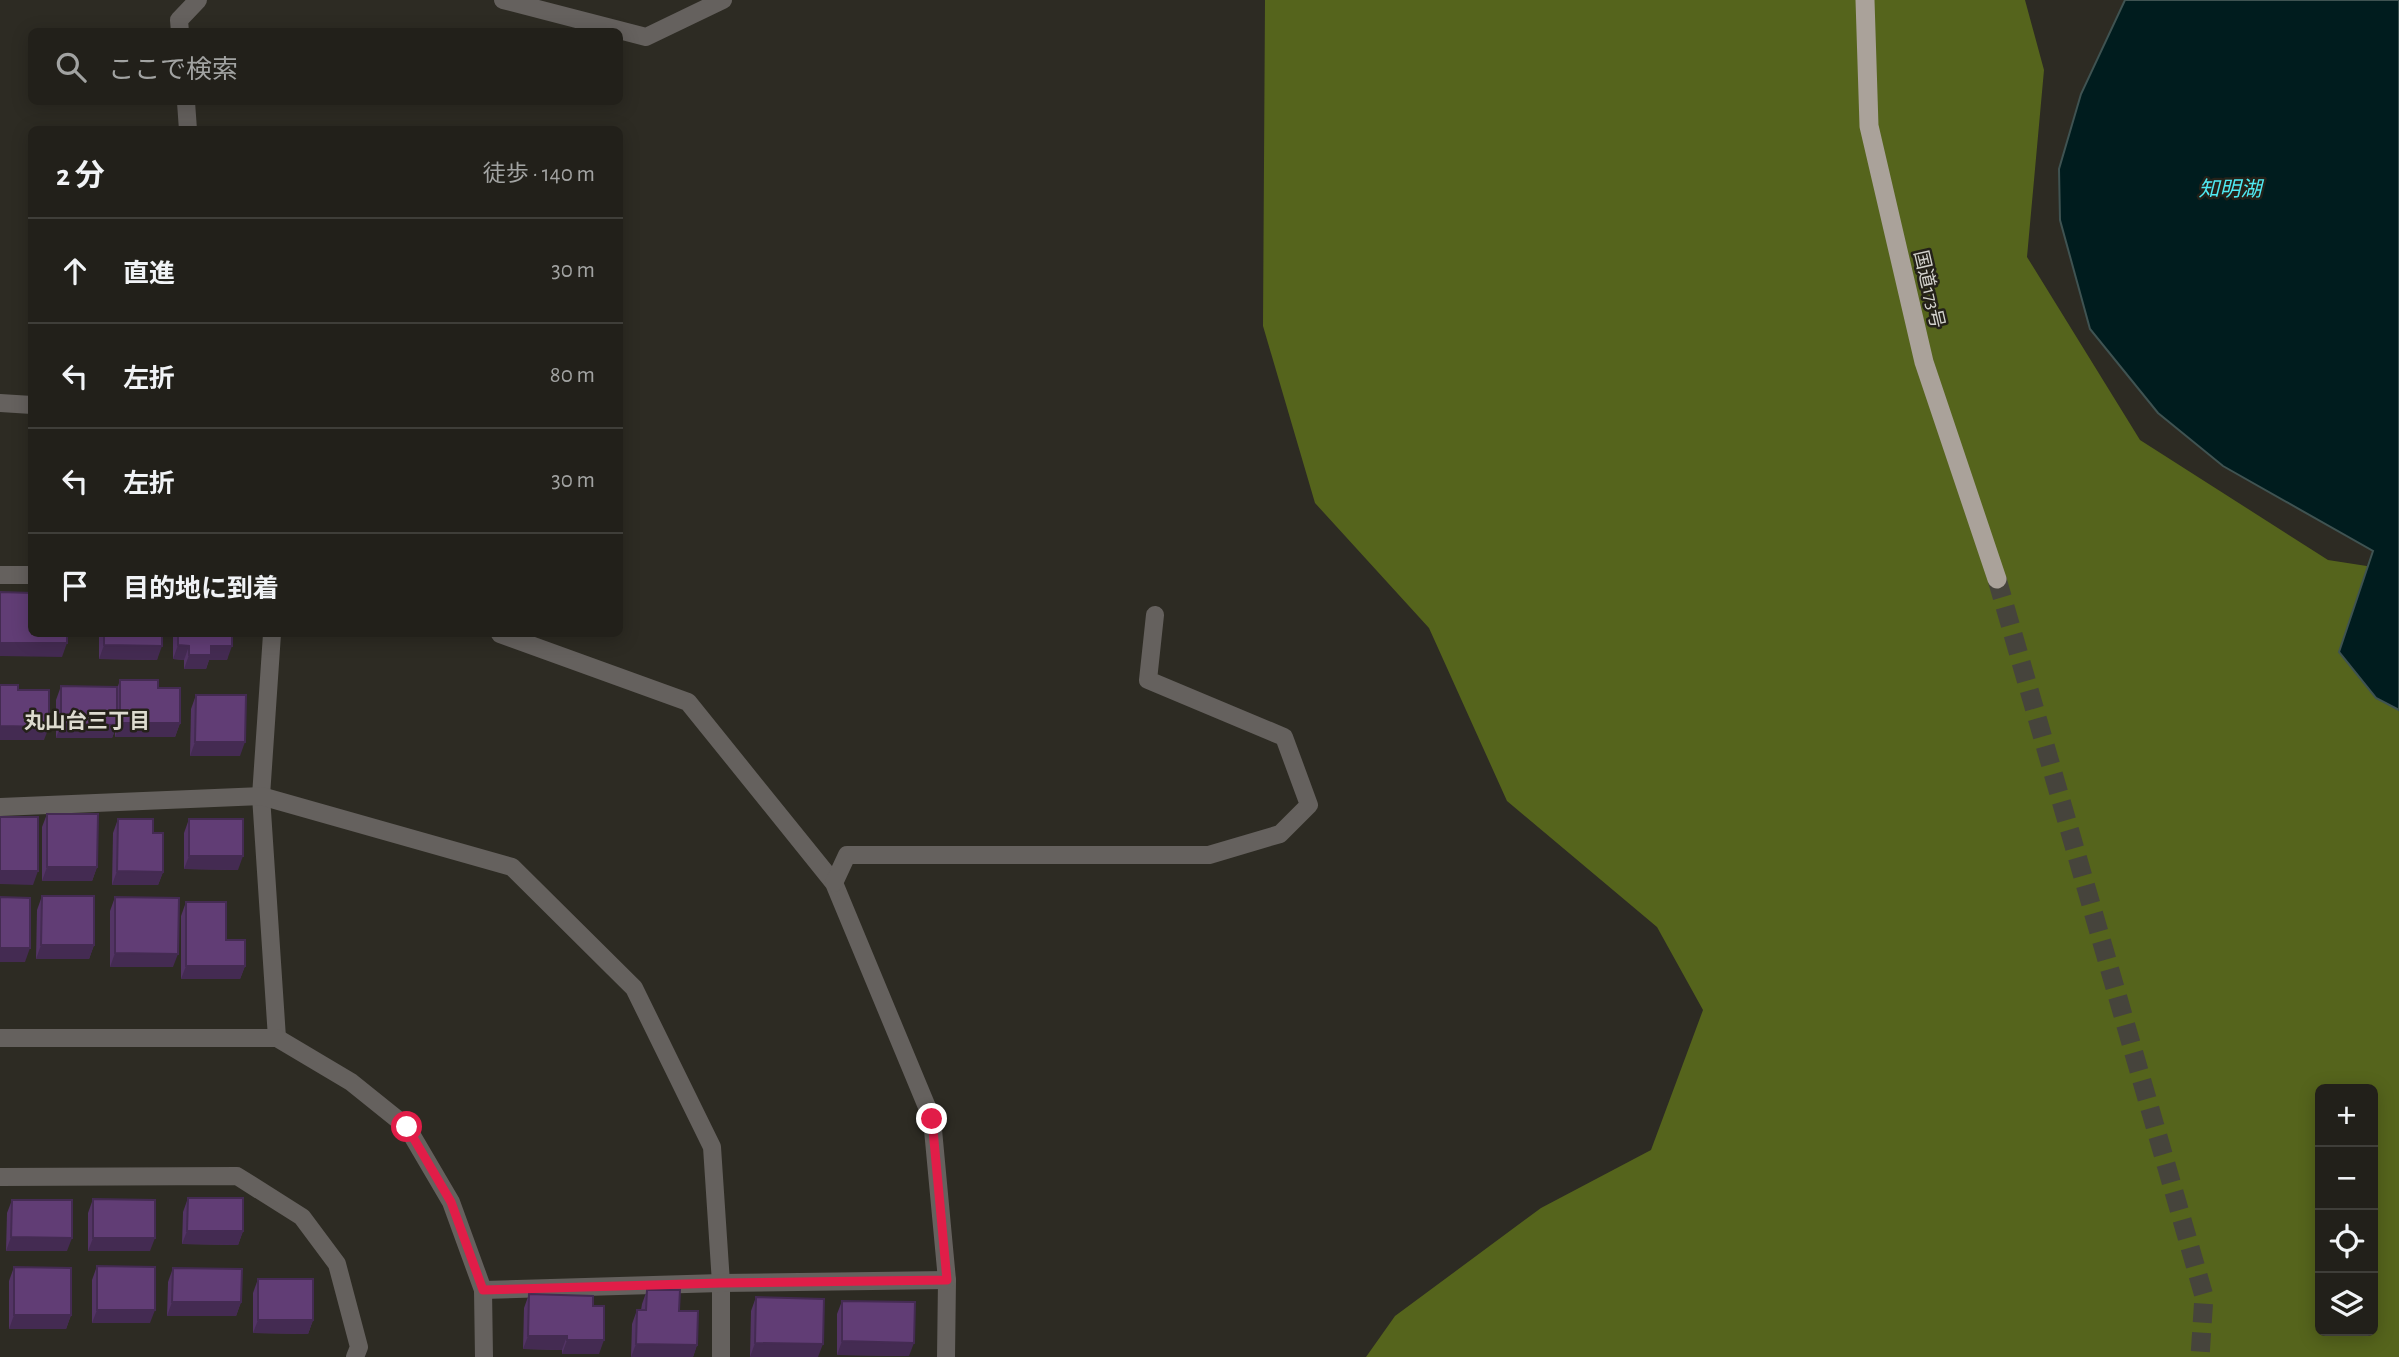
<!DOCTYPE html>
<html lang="ja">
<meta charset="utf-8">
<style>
:root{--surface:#22201a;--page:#2a2823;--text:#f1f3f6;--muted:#a2a3a2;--line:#3f3e39}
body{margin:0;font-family:"Alegreya Sans","Noto Sans JP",sans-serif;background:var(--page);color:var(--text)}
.controls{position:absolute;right:21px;bottom:21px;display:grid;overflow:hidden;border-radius:10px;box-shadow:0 4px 18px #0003}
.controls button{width:63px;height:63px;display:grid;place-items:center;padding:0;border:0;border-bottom:2px solid var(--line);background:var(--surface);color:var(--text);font:35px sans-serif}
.stop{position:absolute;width:21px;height:21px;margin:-16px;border:5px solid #e11d48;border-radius:50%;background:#fff}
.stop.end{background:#e11d48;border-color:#fff;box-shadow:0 2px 7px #0008}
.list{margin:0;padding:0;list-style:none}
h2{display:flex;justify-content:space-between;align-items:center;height:91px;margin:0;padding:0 28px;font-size:30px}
h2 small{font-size:23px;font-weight:400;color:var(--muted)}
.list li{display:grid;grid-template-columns:46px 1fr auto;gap:21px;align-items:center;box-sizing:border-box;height:105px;padding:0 28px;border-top:2px solid var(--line)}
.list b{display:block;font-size:26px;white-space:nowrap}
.list em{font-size:23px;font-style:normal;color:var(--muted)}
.icon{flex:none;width:38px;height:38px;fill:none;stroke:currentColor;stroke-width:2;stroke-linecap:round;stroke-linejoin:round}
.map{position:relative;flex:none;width:2399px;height:1357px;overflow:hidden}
.search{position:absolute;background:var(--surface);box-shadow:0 4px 18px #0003;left:28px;top:28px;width:595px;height:77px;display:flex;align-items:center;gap:18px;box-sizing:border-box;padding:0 24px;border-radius:10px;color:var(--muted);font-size:26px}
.panel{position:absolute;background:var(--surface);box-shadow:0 4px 18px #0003;left:28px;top:126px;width:595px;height:511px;border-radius:10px}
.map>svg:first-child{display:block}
.forest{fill:#55641c;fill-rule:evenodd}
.water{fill:#001c1e;stroke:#3f5352;stroke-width:2}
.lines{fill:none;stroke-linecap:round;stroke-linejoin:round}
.trunk-tunnel{stroke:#46443c;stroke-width:19;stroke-dasharray:19 10;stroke-linecap:butt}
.minor{stroke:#65615e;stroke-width:18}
.tertiary{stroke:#65615e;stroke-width:18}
.trunk{stroke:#aaa29a;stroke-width:19}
.wall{fill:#533465}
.shaded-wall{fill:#442b52}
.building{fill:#613d75;stroke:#442b52;stroke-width:2}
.route{stroke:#e11d48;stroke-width:9}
.labels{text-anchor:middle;stroke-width:5;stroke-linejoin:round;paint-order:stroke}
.street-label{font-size:19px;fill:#d3d2cd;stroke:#242119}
.water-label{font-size:21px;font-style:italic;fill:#4feaf3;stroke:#242119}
.neighbourhood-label{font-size:21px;font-weight:bold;fill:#dddbcf;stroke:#242119}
</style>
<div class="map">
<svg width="2399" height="1357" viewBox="0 0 2399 1357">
<rect width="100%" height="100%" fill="#2d2b23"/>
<path class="forest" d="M1265,0H2025L2044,70L2027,257L2140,440L2328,560L2399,571V1357H1366L1395,1316L1541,1208L1651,1150L1703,1010L1657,927L1507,801L1429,628L1315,503L1263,326ZM2320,1089H2373V1331H2320Z"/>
<polygon class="water" points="2125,0 2399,0 2399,710 2376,698 2339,652 2373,551 2223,466 2158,413 2090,329 2060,220 2059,169 2081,94"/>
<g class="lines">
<polyline class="trunk-tunnel" points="1997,579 2204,1296 2200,1357"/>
<g class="minor">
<polyline points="0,575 32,575"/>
<polyline points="272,634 261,796 277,1038"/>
<polyline points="500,634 688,702 834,883 932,1119 947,1280 946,1357"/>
<polyline points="0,807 261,796 512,867 634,988 712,1147 721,1283 721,1357"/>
<polyline points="834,883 847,855 1209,855 1280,834 1309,805 1284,737 1148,680 1155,615"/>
<polyline points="0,1177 237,1176 302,1217 337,1264 359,1347 355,1357"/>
<polyline points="483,1290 721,1283 947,1280"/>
</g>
<g class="tertiary">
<polyline points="503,0 646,37 723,0"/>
<polyline points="180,32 179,20 198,0"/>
<polyline points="186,102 188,130"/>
<polyline points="0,403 32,405"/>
<polyline points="0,1038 277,1038 351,1082 407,1127 451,1202 483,1290 484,1357"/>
</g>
<polyline class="trunk" points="1865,0 1869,126 1924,362 1997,579"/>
</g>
<g class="wall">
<polygon points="99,634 162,634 157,660 99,659"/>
<polygon points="173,634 232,634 227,660 209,660 206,669 184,669 184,660 173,659"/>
<polygon points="120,680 158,688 180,723 175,737 115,737 115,730 112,738 56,738 56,700 61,686 117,689"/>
<polygon points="196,695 240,756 190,756 191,709"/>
<polygon points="47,814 97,867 92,881 42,881 42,827"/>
<polygon points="118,819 153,833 163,872 158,885 112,885 113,833"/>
<polygon points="189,819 238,870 184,869 184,833"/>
<polygon points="42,896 94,945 89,959 36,959 37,910"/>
<polygon points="115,897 173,967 110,967 110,911"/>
<polygon points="186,902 226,940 245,966 240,979 181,979 181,916"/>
<polygon points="188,1198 243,1231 238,1245 182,1244 183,1212"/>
<polygon points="93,1199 150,1251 88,1251 88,1213"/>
<polygon points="12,1200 67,1251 6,1251 7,1213"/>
<polygon points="97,1266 150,1323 92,1323 92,1280"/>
<polygon points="14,1267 71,1315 66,1329 9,1329 9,1281"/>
<polygon points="173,1268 241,1302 236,1316 167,1316 168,1282"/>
<polygon points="258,1279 313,1320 308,1334 253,1333 253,1293"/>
<polygon points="647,1290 679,1311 697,1345 693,1357 631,1357 632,1324 637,1310 641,1310 642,1304"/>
<polygon points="529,1294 593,1306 599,1354 562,1354 562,1350 523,1349 524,1308"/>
<polygon points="756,1297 824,1299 750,1357 751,1311"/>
<polygon points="842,1301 909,1356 837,1355 837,1314"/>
</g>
<g class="shaded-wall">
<polygon points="0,643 67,643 62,657 0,656"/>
<polygon points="104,645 162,646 157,660 99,659"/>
<polygon points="178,645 189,646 184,660 173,659"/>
<polygon points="211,646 232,646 227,660 209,660 206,669 184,669 189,655"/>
<polygon points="120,723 180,723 175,737 115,737"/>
<polygon points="61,724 117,725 112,738 56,738"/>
<polygon points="0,726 49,727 44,740 0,740"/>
<polygon points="195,742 245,742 240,756 190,756"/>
<polygon points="189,856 243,856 238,870 184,869"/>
<polygon points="47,867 97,867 92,881 42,881"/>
<polygon points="0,871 38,871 33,885 0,884"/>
<polygon points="117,871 163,872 158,885 112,885"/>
<polygon points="41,945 94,945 89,959 36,959"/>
<polygon points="0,948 30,948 25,962 0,962"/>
<polygon points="115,953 178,954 173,967 110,967"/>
<polygon points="186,966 245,966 240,979 181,979"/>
<polygon points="187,1231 243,1231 238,1245 182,1244"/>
<polygon points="11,1237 72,1238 67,1251 6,1251"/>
<polygon points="93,1238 155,1238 150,1251 88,1251"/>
<polygon points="172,1302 241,1302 236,1316 167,1316"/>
<polygon points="97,1310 155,1310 150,1323 92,1323"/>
<polygon points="14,1315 71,1315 66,1329 9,1329"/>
<polygon points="258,1320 313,1320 308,1334 253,1333"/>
<polygon points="528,1336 567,1336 562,1350 523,1349"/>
<polygon points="567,1340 604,1340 599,1354 562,1354"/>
<polygon points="842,1341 914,1343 909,1356 837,1355"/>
<polygon points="755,1343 823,1344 818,1357 750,1357"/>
<polygon points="636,1344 697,1345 693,1357 631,1357"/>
</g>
<g class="building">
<polygon points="0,592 32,593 32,634 67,634 67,643 0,643"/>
<polygon points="104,634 162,634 162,646 104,645"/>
<polygon points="178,634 232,634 232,646 211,646 211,655 189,655 189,646 178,645"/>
<polygon points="120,680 158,680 158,688 180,688 180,723 120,723"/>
<polygon points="0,685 18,685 18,690 49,690 49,727 0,726"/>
<polygon points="61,686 117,687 117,725 61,724"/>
<polygon points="196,695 246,695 245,742 195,742"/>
<polygon points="47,814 98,814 97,867 47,867"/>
<rect x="0" y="817" width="38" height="54"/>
<polygon points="118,819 153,819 153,833 163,833 163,872 117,871"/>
<rect x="189" y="819" width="54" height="37"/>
<polygon points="42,896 94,896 94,945 41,945"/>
<polygon points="0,897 30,898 30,948 0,948"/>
<polygon points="115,897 179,898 178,954 115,953"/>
<polygon points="186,902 226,902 226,940 245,940 245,966 186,966"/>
<polygon points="188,1198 243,1198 243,1231 187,1231"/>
<polygon points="93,1199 155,1200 155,1238 93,1238"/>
<polygon points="12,1200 72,1200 72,1238 11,1237"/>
<polygon points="97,1266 155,1267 155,1310 97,1310"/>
<polygon points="14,1267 71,1268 71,1315 14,1315"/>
<polygon points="173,1268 242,1269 241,1302 172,1302"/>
<rect x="258" y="1279" width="55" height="41"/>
<polygon points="647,1290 680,1290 679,1311 698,1311 697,1345 636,1344 637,1310 646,1310"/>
<polygon points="529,1294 593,1296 593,1306 604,1306 604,1340 567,1340 567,1336 528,1336"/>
<polygon points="756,1297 824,1299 823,1344 755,1343"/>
<polygon points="842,1301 915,1302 914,1343 842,1341"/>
</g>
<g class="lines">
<polyline class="route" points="407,1127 451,1202 483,1290 721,1283 947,1280 932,1119"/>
</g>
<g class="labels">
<g class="street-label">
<text transform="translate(1930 289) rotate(77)" y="7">国道173号</text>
</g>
<g class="water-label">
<text x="2230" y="196">知明湖</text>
</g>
<g class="neighbourhood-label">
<text x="87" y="728">丸山台三丁目</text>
</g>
</g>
</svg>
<div class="controls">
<button>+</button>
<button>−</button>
<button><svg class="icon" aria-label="locate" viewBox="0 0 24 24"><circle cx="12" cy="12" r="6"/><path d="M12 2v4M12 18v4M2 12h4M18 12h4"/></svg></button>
<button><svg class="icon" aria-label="layers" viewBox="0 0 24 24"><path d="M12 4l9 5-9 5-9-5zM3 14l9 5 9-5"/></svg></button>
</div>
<div class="stop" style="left:407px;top:1127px"></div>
<div class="stop end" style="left:932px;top:1119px"></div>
<div class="search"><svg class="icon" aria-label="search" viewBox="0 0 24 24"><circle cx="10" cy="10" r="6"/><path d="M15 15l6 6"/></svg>ここで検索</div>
<section class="panel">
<h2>2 分<small>徒歩 · 140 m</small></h2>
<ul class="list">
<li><svg class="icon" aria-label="ahead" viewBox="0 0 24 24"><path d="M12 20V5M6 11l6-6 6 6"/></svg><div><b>直進</b></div><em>30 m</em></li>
<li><svg class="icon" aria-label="left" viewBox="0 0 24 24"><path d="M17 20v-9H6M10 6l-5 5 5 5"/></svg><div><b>左折</b></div><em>80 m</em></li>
<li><svg class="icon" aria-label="left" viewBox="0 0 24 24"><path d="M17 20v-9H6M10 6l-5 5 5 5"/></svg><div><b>左折</b></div><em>30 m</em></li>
<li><svg class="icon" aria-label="arrive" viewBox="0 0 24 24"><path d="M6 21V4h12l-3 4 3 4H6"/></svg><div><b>目的地に到着</b></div></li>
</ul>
</section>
</div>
